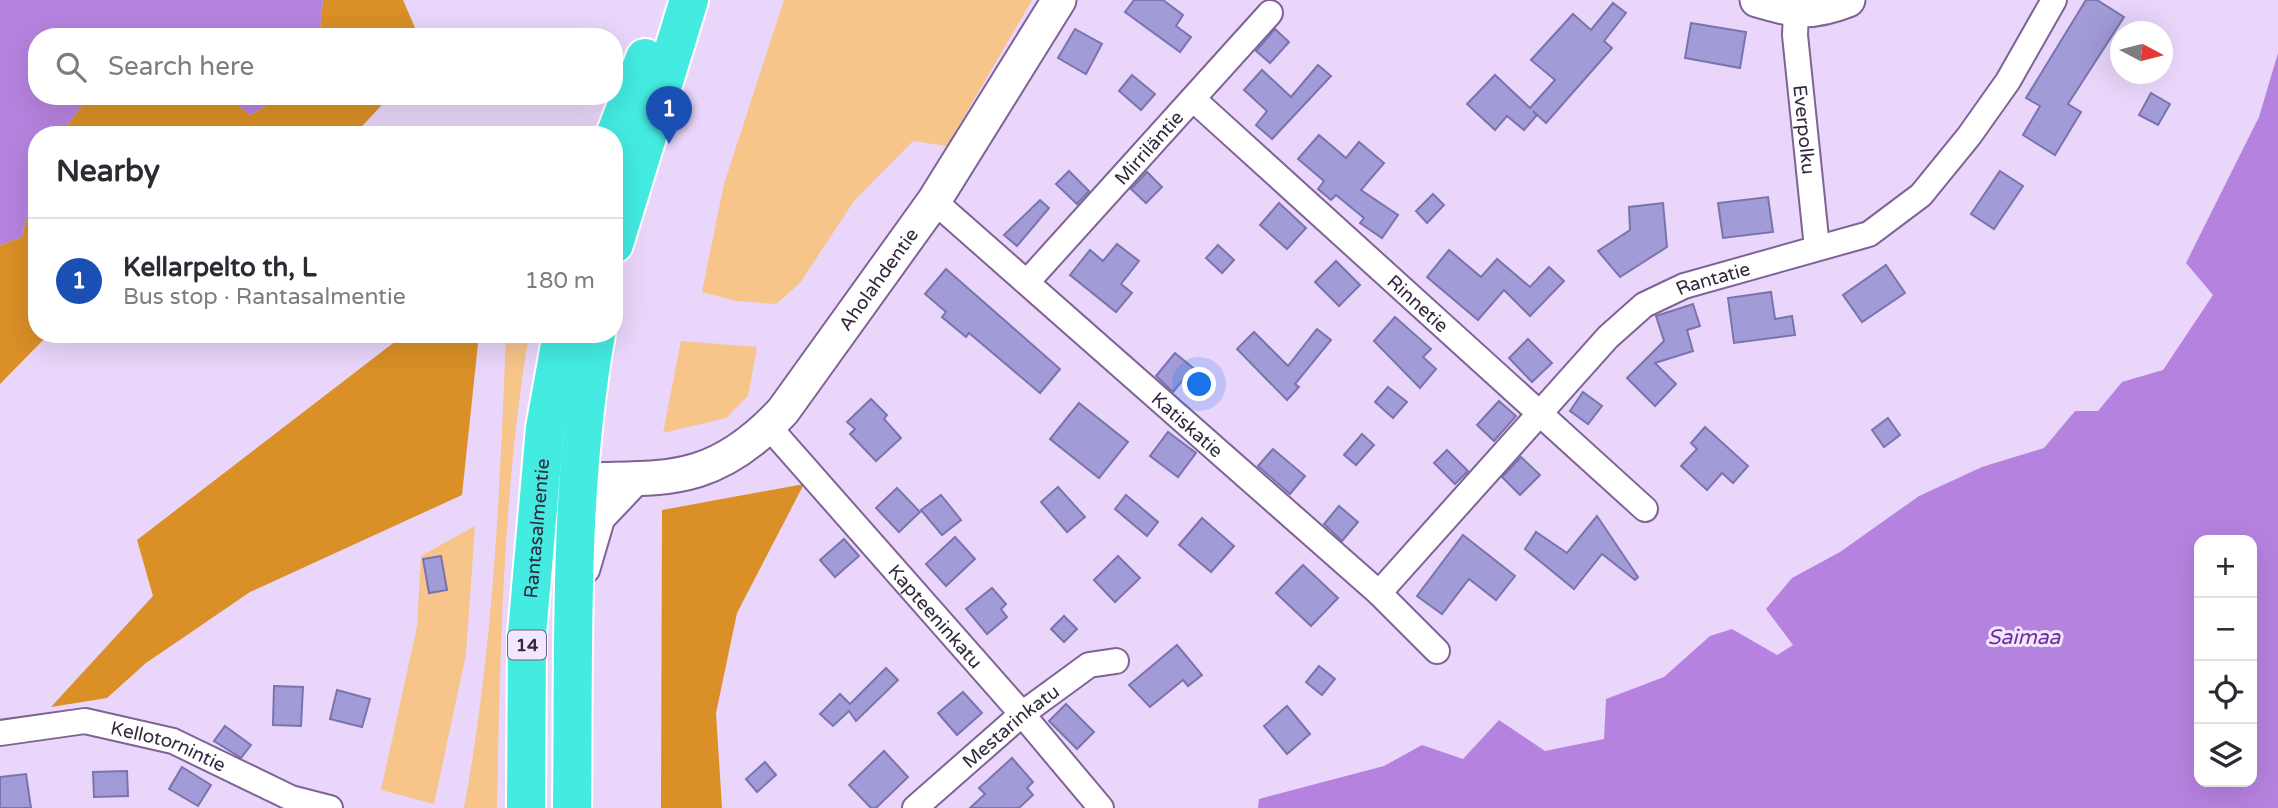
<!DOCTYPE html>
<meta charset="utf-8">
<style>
:root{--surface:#fff;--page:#f2f2f3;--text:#2b2b33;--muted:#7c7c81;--line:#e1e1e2;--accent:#5a7a30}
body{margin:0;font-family:"Varela Round",sans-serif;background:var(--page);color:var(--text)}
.controls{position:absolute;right:21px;bottom:21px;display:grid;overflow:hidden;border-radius:14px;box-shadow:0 7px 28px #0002}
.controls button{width:63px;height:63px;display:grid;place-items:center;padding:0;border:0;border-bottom:2px solid var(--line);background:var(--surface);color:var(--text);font:35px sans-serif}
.compass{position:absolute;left:2110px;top:21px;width:63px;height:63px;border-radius:50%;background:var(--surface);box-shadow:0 7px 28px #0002;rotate:97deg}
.you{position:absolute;left:1200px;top:385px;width:24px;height:24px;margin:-18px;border:5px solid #fff;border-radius:50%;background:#1a73e8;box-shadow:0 0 0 10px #1a73e833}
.badge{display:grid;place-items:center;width:46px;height:46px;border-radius:50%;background:var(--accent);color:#fff;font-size:23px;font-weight:700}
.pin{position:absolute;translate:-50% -58px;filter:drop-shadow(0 2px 4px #0008)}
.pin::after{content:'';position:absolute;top:37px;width:24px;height:21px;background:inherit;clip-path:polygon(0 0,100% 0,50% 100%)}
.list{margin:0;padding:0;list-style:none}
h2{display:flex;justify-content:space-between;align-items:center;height:91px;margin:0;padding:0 28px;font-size:30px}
h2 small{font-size:23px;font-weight:400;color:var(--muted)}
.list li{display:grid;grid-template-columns:46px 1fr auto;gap:21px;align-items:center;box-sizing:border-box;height:126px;padding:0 28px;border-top:2px solid var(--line)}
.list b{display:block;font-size:26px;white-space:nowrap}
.list p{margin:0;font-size:23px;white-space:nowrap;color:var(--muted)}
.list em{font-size:23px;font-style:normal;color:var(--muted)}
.icon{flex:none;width:38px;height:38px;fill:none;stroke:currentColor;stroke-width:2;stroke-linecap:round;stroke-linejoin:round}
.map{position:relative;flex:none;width:2278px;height:808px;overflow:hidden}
.search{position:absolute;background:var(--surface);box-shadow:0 7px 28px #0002;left:28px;top:28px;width:595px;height:77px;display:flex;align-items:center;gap:18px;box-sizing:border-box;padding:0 24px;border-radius:28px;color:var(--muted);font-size:26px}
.panel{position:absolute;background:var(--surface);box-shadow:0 7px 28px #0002;left:28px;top:126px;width:595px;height:217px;border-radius:28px}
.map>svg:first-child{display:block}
.green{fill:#f7c48a}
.forest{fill:#da8f27}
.water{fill:#b682df;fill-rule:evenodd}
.building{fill:#a19bd8;stroke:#7a73ad;stroke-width:2}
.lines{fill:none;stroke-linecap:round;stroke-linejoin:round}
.street-casing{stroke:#7f6297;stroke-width:28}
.secondary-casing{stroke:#7f6297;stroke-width:37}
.highway-casing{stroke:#fff;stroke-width:42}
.street{stroke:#fff;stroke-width:24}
.secondary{stroke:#fff;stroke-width:33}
.highway{stroke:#44ebe1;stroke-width:38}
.labels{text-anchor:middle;stroke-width:6;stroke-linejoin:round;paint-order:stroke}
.shield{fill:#f3e6ff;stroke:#6d6179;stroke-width:2}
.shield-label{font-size:18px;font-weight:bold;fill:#34283f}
.street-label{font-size:19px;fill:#34283f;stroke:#f3e6ff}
.water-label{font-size:21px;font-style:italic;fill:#702d9a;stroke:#f3e6ff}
</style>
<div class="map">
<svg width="2278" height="808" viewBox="0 0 2278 808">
<rect width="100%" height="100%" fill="#e9d6fa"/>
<g class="green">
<polygon points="784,0 1032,0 947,146 913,141 854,201 800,283 776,304 736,301 702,292 724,184"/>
<path d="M506,334H529C503,490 500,650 497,808H464C493,652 500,493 506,334Z"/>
<polygon points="681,341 757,347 748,396 726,418 663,433"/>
<polygon points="475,526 466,654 434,804 381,790 417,627 421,556"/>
</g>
<g class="forest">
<polygon points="323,0 403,0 419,37 319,37"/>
<polygon points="89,96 227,96 250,115 283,96 390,96 354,135 60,135"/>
<polygon points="37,174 37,334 49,334 0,384 0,245 22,237"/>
<polygon points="405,334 479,334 462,495 250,592 146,663 107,698 51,707 153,596 137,540"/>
<polygon points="804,484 737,613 716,713 722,808 661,808 662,510"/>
</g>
<g class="water">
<polygon points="0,0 323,0 319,37 37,37 37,96 89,96 60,135 37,135 37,174 22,237 0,245"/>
<path d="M2278,53V808H1258L1259,799L1384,766L1422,745L1463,759L1499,720L1545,751L1604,739L1606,699L1664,677L1710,636L1732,629L1777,655L1793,645L1766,609L1792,578L1840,552L1919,496L1982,467L2044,448L2075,411H2098L2122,382L2163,370L2213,295L2186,263L2259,117ZM2252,540V782H2199V540Z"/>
<polygon points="227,96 283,96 250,115"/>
</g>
<g class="building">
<polygon points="1134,0 1163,0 1183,15 1176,26 1191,37 1180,52 1125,12"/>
<polygon points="2086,0 2097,0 2124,17 2068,104 2081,112 2055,155 2023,135 2040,106 2026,98"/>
<polygon points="1613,3 1626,13 1604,41 1612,48 1546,123 1533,111 1537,115 1524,130 1507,116 1495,130 1467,104 1495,75 1530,108 1555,80 1531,60 1573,14 1591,30"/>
<polygon points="1691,23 1746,32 1740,68 1685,58"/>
<polygon points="1075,29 1102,44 1086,74 1058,58"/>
<polygon points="1275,29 1289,42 1270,63 1256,51"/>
<polygon points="1318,65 1331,76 1272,139 1256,125 1267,111 1244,90 1262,70 1291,97"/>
<polygon points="1132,75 1155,94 1141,110 1119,91"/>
<polygon points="2151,93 2170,104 2158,125 2139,115"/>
<polygon points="1319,135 1346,158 1359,142 1384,163 1361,190 1398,215 1382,238 1360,223 1364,218 1336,195 1331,200 1318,189 1324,181 1298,159"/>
<polygon points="1069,171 1089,191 1077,204 1056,184"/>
<polygon points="2000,171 2023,186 1994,229 1971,214"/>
<polygon points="1147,172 1162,187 1146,203 1131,189"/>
<polygon points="1433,194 1444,205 1427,223 1416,211"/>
<polygon points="1768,197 1773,232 1723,238 1718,203"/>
<polygon points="1040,200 1049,208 1017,246 1004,235"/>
<polygon points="1279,203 1306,228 1287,249 1260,225"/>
<polygon points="1663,203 1667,247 1620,277 1598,251 1630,230 1629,207"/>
<polygon points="1117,244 1139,261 1121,284 1132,293 1116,312 1070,275 1090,250 1103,261"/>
<polygon points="1218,245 1234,260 1222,273 1206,258"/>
<polygon points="1449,250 1481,277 1497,259 1530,287 1549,267 1564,281 1530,316 1504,290 1478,320 1427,277"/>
<polygon points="1336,261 1360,285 1339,306 1315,282"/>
<polygon points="1886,265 1905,293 1862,322 1843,295"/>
<polygon points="946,269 1060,369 1040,393 969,333 966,337 942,317 946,312 925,294"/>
<polygon points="1771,292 1775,319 1792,316 1795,335 1734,343 1728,298"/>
<polygon points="1693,304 1700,326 1687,330 1693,351 1655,363 1676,384 1655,406 1627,378 1664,341 1656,316"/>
<polygon points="1395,317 1431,349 1423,357 1436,369 1420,388 1374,341"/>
<polygon points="1317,329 1331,340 1295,384 1299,387 1287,400 1237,349 1254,332 1288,366"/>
<polygon points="1528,339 1552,363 1532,382 1509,358"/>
<polygon points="1175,353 1193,368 1173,392 1156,376"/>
<polygon points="1388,387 1407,402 1393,418 1375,402"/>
<polygon points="1583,392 1602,406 1588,424 1570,411"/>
<polygon points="871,399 887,415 884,419 901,438 876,461 850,434 855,429 847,422"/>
<polygon points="1499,401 1516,416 1494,441 1477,425"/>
<polygon points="1079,403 1128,442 1099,478 1050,439"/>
<polygon points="1888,418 1900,435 1884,447 1872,430"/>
<polygon points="1705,427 1748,466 1733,483 1722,473 1707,490 1681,466 1697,449 1691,443"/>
<polygon points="1168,432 1196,453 1178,477 1150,456"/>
<polygon points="1362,434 1374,445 1356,465 1344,455"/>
<polygon points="1273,449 1305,476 1290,494 1258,466"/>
<polygon points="1447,450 1468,471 1455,484 1434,463"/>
<polygon points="1521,457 1540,475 1520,495 1502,477"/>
<polygon points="1058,487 1085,517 1067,532 1041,502"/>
<polygon points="897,488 920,512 899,532 876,508"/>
<polygon points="941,495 961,520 942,535 921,510"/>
<polygon points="1126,495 1158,522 1147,536 1115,509"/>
<polygon points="1339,506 1358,522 1342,541 1324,524"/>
<polygon points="1597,516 1638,577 1635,580 1602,554 1574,589 1525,549 1536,532 1567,553"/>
<polygon points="1202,518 1234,546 1211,572 1179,545"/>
<polygon points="1463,535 1515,576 1496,600 1469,579 1442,614 1417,596"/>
<polygon points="955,537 975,559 946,586 926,564"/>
<polygon points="844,539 859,556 835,577 820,560"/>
<polygon points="441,556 447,590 429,593 423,559"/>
<polygon points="1118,556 1140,578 1115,602 1094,580"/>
<polygon points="1303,565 1338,598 1311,626 1276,593"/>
<polygon points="992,588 1006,604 1001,609 1007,617 987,634 966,609"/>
<polygon points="1064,616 1077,629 1064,642 1051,629"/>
<polygon points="1177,645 1202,675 1188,686 1183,680 1150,707 1129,685"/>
<polygon points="1319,666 1335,679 1322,695 1306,682"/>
<polygon points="886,668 898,680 856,721 849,711 833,726 820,714 840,694 850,704"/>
<polygon points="274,686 303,687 301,726 273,725"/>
<polygon points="337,690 370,699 362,727 330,719"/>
<polygon points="963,692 982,713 957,735 938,713"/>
<polygon points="1066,704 1094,732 1077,749 1049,721"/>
<polygon points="1287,706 1310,734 1287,754 1264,726"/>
<polygon points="225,726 251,745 241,758 214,741"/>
<polygon points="884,751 908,777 876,808 871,808 849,785"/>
<polygon points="1012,758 1033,782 1027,788 1033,795 1019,808 970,808 985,794 979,788"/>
<polygon points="765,762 776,775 757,792 746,779"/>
<polygon points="182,767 211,785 198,806 169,789"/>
<polygon points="127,771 128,796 94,797 93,772"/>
<polygon points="26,774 31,808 0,808 0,777"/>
</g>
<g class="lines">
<g class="street-casing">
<g id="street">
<path id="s1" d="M1796,11L1795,35L1817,248"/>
<path id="s2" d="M1193,99L1645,509"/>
<path id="s3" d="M934,201L1379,593L1437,651"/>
<path id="s4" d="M1028,281L1270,13"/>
<path id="s5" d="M769,427L1022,714L1101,808"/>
<path id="s6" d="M1379,593L1608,337L1644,305L1684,286L1869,234L1921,195L1969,136L2008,81L2054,0"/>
<path id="s7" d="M0,733L85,721L173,741L291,798L330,808"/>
<path id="s8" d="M915,808L1022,714L1089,665L1116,661"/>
</g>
</g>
<g class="secondary-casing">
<g id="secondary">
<path d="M1757,0C1795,11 1810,15 1848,0"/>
<path id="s9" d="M553,481C655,475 706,494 783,411L934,201L1059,0"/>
<polyline points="583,568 598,517 634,479"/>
</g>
</g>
<g class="highway-casing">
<g id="highway">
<polyline points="614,138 645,58"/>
<polyline points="614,244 689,0"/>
<path id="s10" d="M526,808L527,634L545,428L562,334"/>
<path d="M572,808C574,650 568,491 596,334"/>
</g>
</g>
<use href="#street" class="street"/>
<use href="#secondary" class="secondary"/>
<use href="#highway" class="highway"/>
</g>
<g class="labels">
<rect class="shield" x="508" y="630.5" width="38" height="29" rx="5"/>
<g class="shield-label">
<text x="527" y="651">14</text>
</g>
<g class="street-label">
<text dy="7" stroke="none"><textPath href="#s1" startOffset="119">Everpolku</textPath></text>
<text dy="7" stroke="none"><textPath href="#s4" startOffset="180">Mirriläntie</textPath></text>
<text dy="7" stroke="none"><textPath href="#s9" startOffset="413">Aholahdentie</textPath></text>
<text dy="7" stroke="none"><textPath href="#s6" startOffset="466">Rantatie</textPath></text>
<text dy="7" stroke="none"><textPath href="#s2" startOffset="304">Rinnetie</textPath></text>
<text dy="7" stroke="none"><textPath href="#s3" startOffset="338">Katiskatie</textPath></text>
<text dy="7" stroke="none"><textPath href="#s10" startOffset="280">Rantasalmentie</textPath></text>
<text dy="7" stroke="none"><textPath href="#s5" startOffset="252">Kapteeninkatu</textPath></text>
<text dy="7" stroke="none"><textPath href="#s8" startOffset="126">Mestarinkatu</textPath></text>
<text dy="7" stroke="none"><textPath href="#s7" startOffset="173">Kellotornintie</textPath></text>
</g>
<g class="water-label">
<text x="2024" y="644">Saimaa</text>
</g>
</g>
</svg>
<div class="controls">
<button>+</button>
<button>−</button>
<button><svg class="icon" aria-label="locate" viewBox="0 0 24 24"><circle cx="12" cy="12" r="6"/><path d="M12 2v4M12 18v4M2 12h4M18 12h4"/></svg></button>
<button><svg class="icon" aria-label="layers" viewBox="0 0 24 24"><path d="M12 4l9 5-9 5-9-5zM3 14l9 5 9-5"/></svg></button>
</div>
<svg class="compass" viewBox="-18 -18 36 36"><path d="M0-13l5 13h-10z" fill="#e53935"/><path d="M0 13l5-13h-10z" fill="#7c7c81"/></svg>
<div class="you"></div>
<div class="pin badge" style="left:669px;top:144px;background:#1a4fb4">1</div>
<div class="search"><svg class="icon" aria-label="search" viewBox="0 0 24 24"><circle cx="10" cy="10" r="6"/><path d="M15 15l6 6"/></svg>Search here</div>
<section class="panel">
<h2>Nearby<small></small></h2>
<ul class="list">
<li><span class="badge" style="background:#1a4fb4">1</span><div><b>Kellarpelto th, L</b><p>Bus stop · Rantasalmentie</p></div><em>180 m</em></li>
</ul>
</section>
</div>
